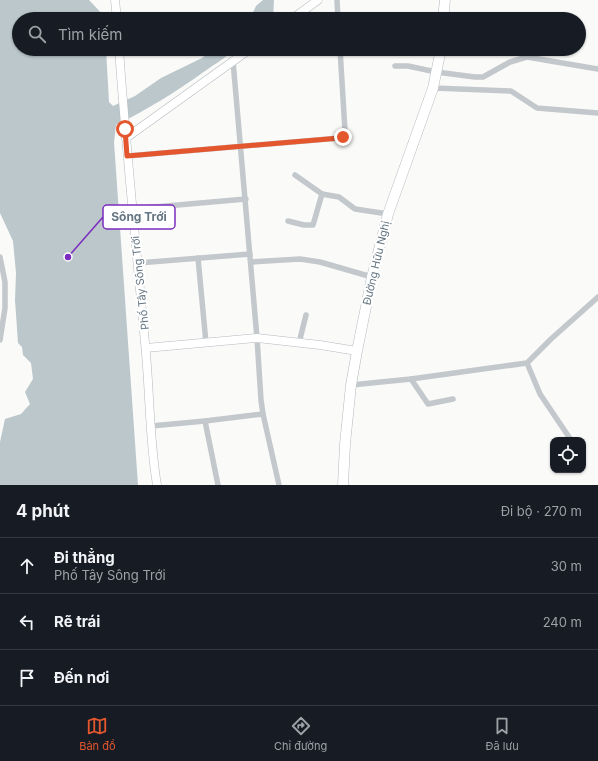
<!DOCTYPE html>
<html lang="vi">
<meta charset="utf-8">
<style>
:root{--surface:#171b24;--page:#20242c;--text:#f1f3f6;--muted:#9ea1a6;--line:#363941;--accent:#e4572e}
body{margin:0;font-family:Inter,sans-serif;background:var(--page);color:var(--text)}
.controls{position:absolute;right:12px;bottom:12px;display:grid;overflow:hidden;border-radius:8px;box-shadow:0 1px 3px #0004}
.controls button{width:36px;height:36px;display:grid;place-items:center;padding:0;border:0;border-bottom:1px solid var(--line);background:var(--surface);color:var(--text);font:20px sans-serif}
.stop{position:absolute;width:12px;height:12px;margin:-9px;border:3px solid #e4572e;border-radius:50%;background:#fff}
.stop.end{background:#e4572e;border-color:#fff;box-shadow:0 1px 4px #0008}
.list{margin:0;padding:0;list-style:none}
h2{display:flex;justify-content:space-between;align-items:center;height:52px;margin:0;padding:0 16px;font-size:17px}
h2 small{font-size:13px;font-weight:400;color:var(--muted)}
.list li{display:grid;grid-template-columns:26px 1fr auto;gap:12px;align-items:center;box-sizing:border-box;height:56px;padding:0 16px;border-top:1px solid var(--line)}
.list b{display:block;font-size:15px;white-space:nowrap}
.list p{margin:0;font-size:13px;white-space:nowrap;color:var(--muted)}
.list em{font-size:13px;font-style:normal;color:var(--muted)}
.icon{flex:none;width:22px;height:22px;fill:none;stroke:currentColor;stroke-width:2;stroke-linecap:round;stroke-linejoin:round}
.map{position:relative;flex:none;width:598px;height:485px;overflow:hidden}
.search{position:absolute;background:var(--surface);box-shadow:0 1px 3px #0004;left:12px;right:12px;top:12px;height:44px;display:flex;align-items:center;gap:10px;box-sizing:border-box;padding:0 14px;border-radius:22px;color:var(--muted);font-size:15px}
.sheet{height:220px;background:var(--surface)}
nav{display:flex;justify-content:space-around;align-items:center;box-sizing:border-box;height:56px;border-top:1px solid var(--line);background:var(--surface);font-size:11px;color:var(--muted)}
nav a{display:grid;justify-items:center;gap:2px}
nav .on{color:var(--accent)}
.map>svg:first-child{display:block}
.water{fill:#bbc7cb}
.lines{fill:none;stroke-linecap:round;stroke-linejoin:round}
.secondary-casing{stroke:#b3babf;stroke-width:9}
.highway-casing{stroke:#b4b9bd;stroke-width:11}
.street{stroke:#c3c8cc;stroke-width:5.5}
.secondary{stroke:#fff;stroke-width:8}
.highway{stroke:#fff;stroke-width:10}
.route{stroke:#e4572e;stroke-width:5}
.labels{text-anchor:middle;stroke-width:4;stroke-linejoin:round;paint-order:stroke}
.street-label{font-size:11px;fill:#657683;stroke:#fff}
.leader{fill:none;stroke:#7b2cbf;stroke-width:1.5}
.callout-dot{fill:#7b2cbf;stroke:#fff;stroke-width:1.5}
.callout{fill:#fff;stroke:#7b2cbf;stroke-width:1.5}
.callout-label{font-size:12px;text-anchor:middle;font-weight:bold;fill:#657683}
</style>
<div class="map">
<svg width="598" height="485" viewBox="0 0 598 485">
<rect width="100%" height="100%" fill="#fafaf8"/>
<g class="water">
<path d="M0,0H89L105,17V19H19V49H106L109,102L113,106L135,96L161,78L202,58L213,49H234C225,59 216,63 205,71C177,91 147,110 116,125L114,142L138,485H0V442L5,419L21,414L30,404L25,392L33,379L31,363L23,355L22,347L18,343L15,300L16,273L13,241L0,213Z"/>
<polygon points="263,0 274,0 273,19 250,19 256,6"/>
</g>
<g class="lines">
<g class="secondary-casing">
<g id="secondary">
<polyline points="115,0 117,19"/>
<polyline points="292,19 318,0"/>
<path d="M119,49C126,147 136,245 145,343C150,390 149,438 157,485"/>
<polyline points="126,138 250,49"/>
<polyline points="146,348 257,338 320,345 357,351"/>
</g>
</g>
<g class="highway-casing">
<g id="highway">
<polyline points="443,19 445,0"/>
<polyline points="343,485 345,444 351,385 357,351 372,277 388,214 433,88 441,49"/>
</g>
</g>
<g class="street">
<polyline points="337,0 338,19"/>
<polyline points="233,61 257,338 261,400 263,414 279,485"/>
<polyline points="395,66 408,66 436,72 475,77 483,77 510,62 527,57 598,69"/>
<polyline points="433,88 511,91 537,108 598,113"/>
<polyline points="127,156 340,138 345,135 345,131 340,49"/>
<polyline points="295,175 322,194 339,197 355,209 388,214"/>
<polyline points="132,209 246,199"/>
<polyline points="288,221 304,225 313,225 322,194"/>
<polyline points="0,257 5,282 5,308 0,340"/>
<polyline points="198,258 206,343"/>
<polyline points="251,262 300,259 320,262 372,277"/>
<polyline points="138,263 250,254"/>
<polyline points="299,343 306,315"/>
<polyline points="527,363 540,394 571,440"/>
<polyline points="411,379 428,404 453,399"/>
<polyline points="351,385 411,379 527,363 551,339 598,297"/>
<polyline points="205,421 218,485"/>
<polyline points="151,426 205,421 263,414"/>
</g>
<use href="#secondary" class="secondary"/>
<use href="#highway" class="highway"/>
</g>
<g class="lines">
<polyline class="route" points="125,129 127,156 340,138 343,137"/>
</g>
<g class="labels">
<g class="street-label">
<text transform="translate(376 263) rotate(-77)" y="4">Đường Hữu Nghị</text>
<text transform="translate(140 283) rotate(-96)" y="4">Phố Tây Sông Trới</text>
</g>
</g>
<path class="leader" d="M68 257L103 217"/>
<circle class="callout-dot" cx="68" cy="257" r="4"/>
<rect class="callout" x="103" y="205" width="72" height="24" rx="4"/>
<g class="callout-label">
<text x="139" y="221">Sông Trới</text>
</g>
</svg>
<div class="controls">
<button><svg class="icon" aria-label="locate" viewBox="0 0 24 24"><circle cx="12" cy="12" r="6"/><path d="M12 2v4M12 18v4M2 12h4M18 12h4"/></svg></button>
</div>
<div class="stop" style="left:125px;top:129px"></div>
<div class="stop end" style="left:343px;top:137px"></div>
<div class="search"><svg class="icon" aria-label="search" viewBox="0 0 24 24"><circle cx="10" cy="10" r="6"/><path d="M15 15l6 6"/></svg>Tìm kiếm</div>
</div>
<section class="sheet">
<h2>4 phút<small>Đi bộ · 270 m</small></h2>
<ul class="list">
<li><svg class="icon" aria-label="ahead" viewBox="0 0 24 24"><path d="M12 20V5M6 11l6-6 6 6"/></svg><div><b>Đi thẳng</b><p>Phố Tây Sông Trới</p></div><em>30 m</em></li>
<li><svg class="icon" aria-label="left" viewBox="0 0 24 24"><path d="M17 20v-9H6M10 6l-5 5 5 5"/></svg><div><b>Rẽ trái</b></div><em>240 m</em></li>
<li><svg class="icon" aria-label="arrive" viewBox="0 0 24 24"><path d="M6 21V4h12l-3 4 3 4H6"/></svg><div><b>Đến nơi</b></div></li>
</ul>
</section>
<nav>
<a class="on"><svg class="icon" aria-label="map" viewBox="0 0 24 24"><path d="M3 6l6-2 6 2 6-2v14l-6 2-6-2-6 2zM9 4v14M15 6v14"/></svg>Bản đồ</a>
<a><svg class="icon" aria-label="directions" viewBox="0 0 24 24"><path d="M12 3l9 9-9 9-9-9zM9 14v-3h6M13 9l2 2-2 2"/></svg>Chỉ đường</a>
<a><svg class="icon" aria-label="saved" viewBox="0 0 24 24"><path d="M7 4h10v16l-5-4-5 4z"/></svg>Đã lưu</a>
</nav>
